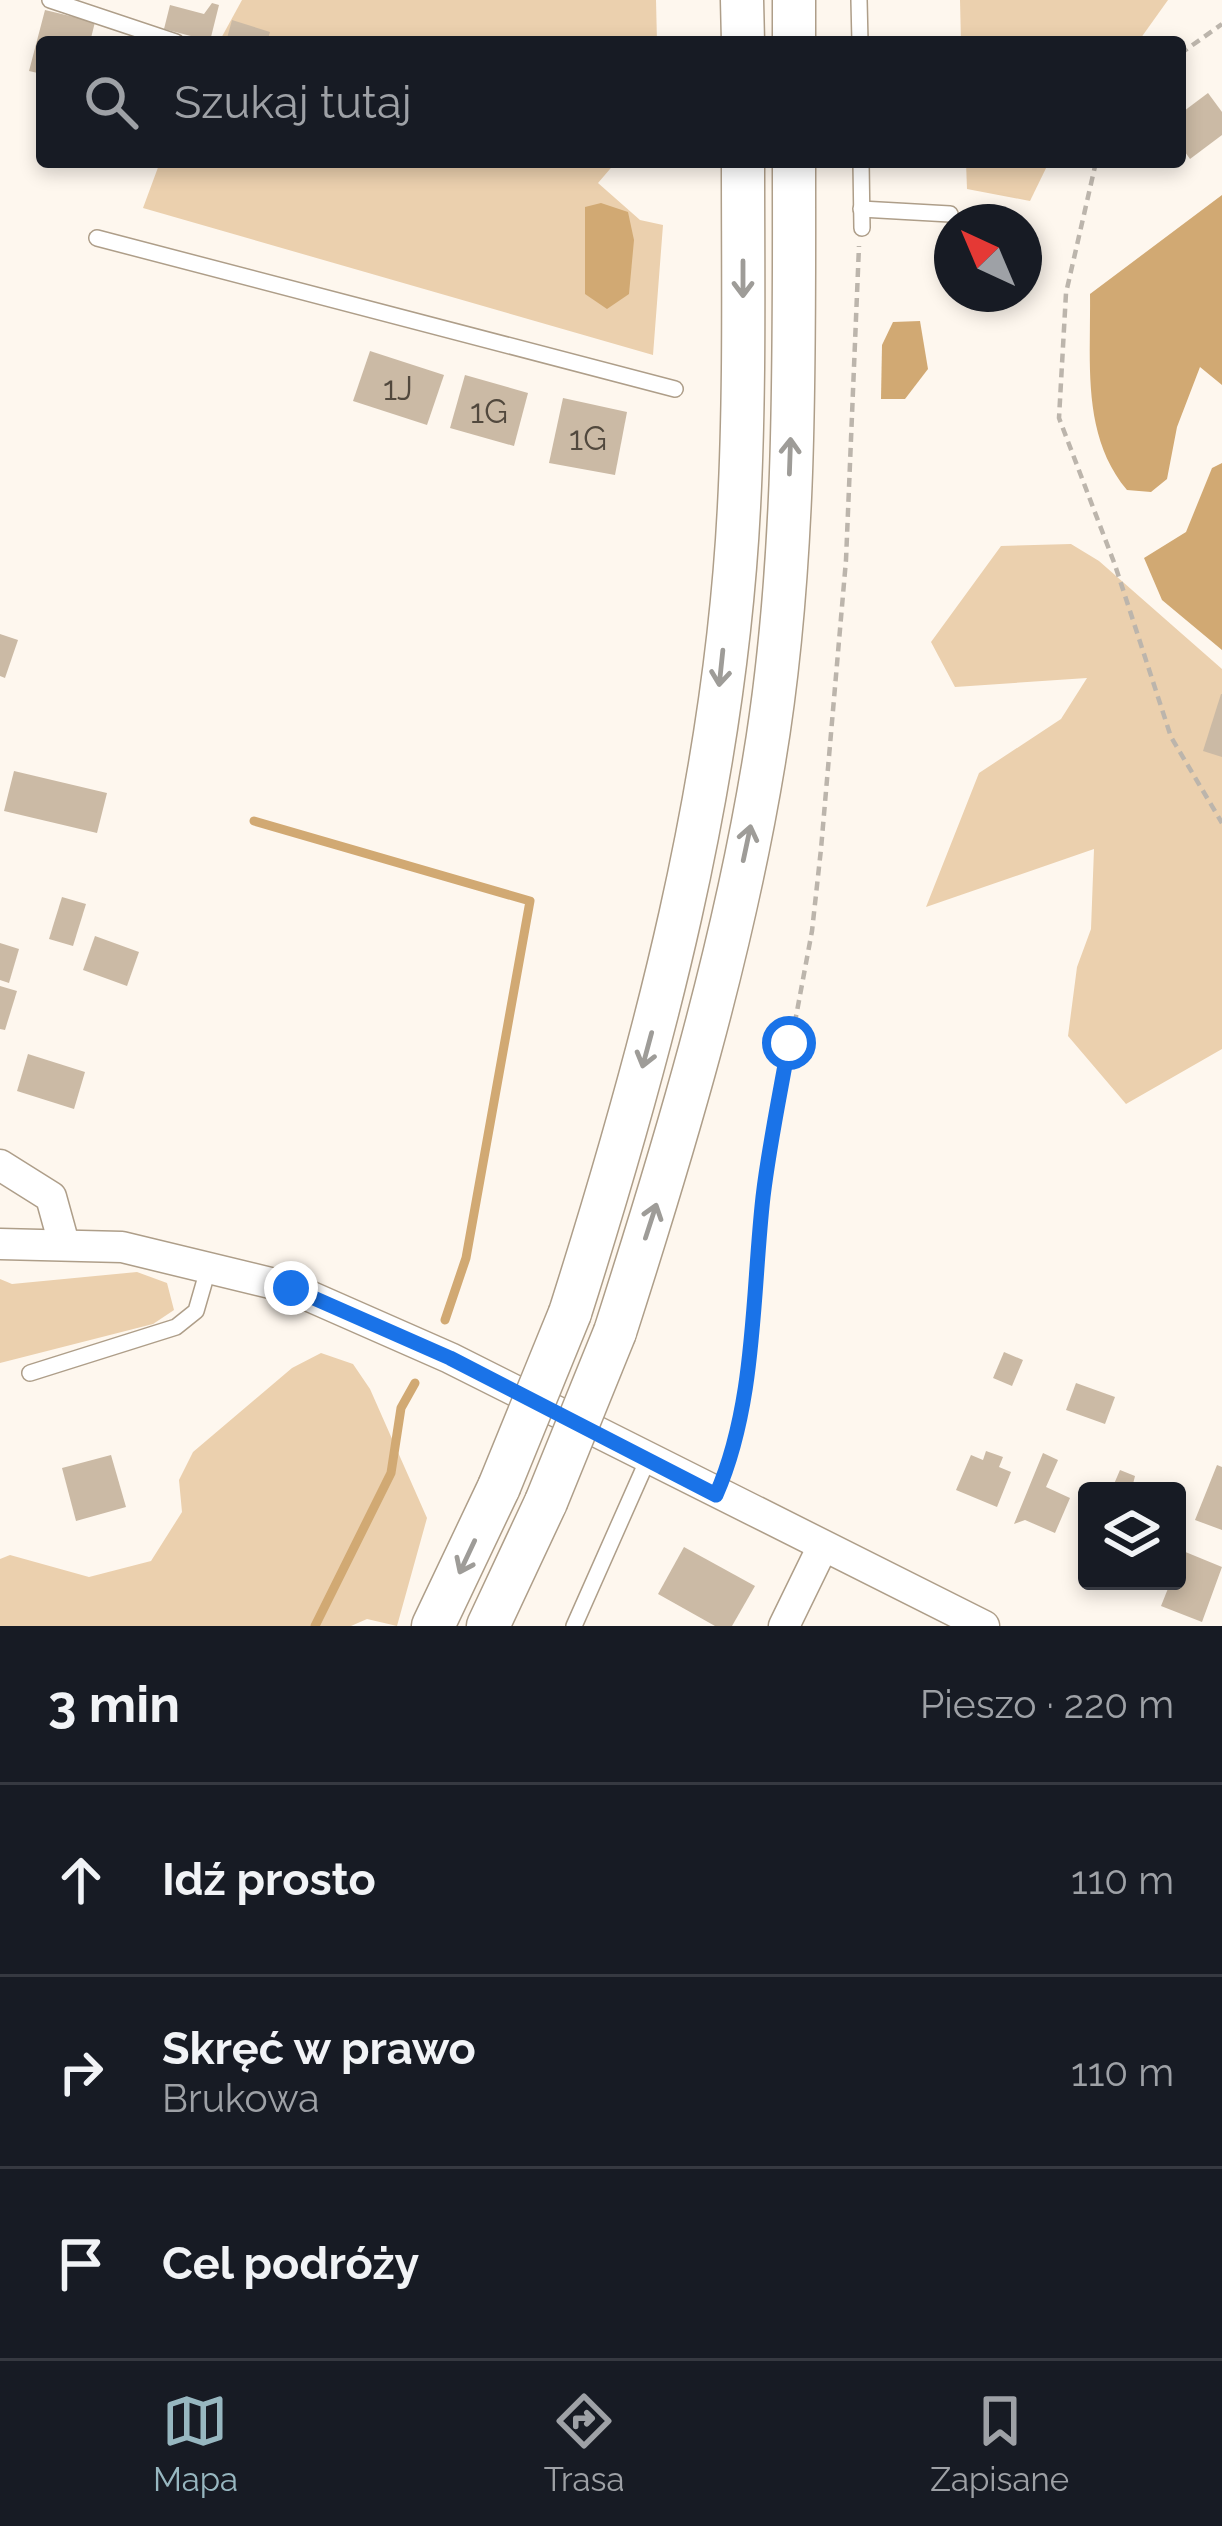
<!DOCTYPE html>
<html lang="pl">
<meta charset="utf-8">
<style>
:root{--surface:#171b24;--page:#20242c;--text:#f1f3f6;--muted:#9ea1a6;--line:#363941;--accent:#97b7c0}
body{margin:0;font-family:Raleway,sans-serif;background:var(--page);color:var(--text)}
.controls{position:absolute;right:36px;bottom:36px;display:grid;overflow:hidden;border-radius:12px;box-shadow:0 6px 18px #0003}
.controls button{width:108px;height:108px;display:grid;place-items:center;padding:0;border:0;border-bottom:3px solid var(--line);background:var(--surface);color:var(--text);font:60px sans-serif}
.compass{position:absolute;left:934px;top:204px;width:108px;height:108px;border-radius:50%;background:var(--surface);box-shadow:0 6px 18px #0003;rotate:316deg}
.stop{position:absolute;width:36px;height:36px;margin:-27px;border:9px solid #1a73e8;border-radius:50%;background:#fff}
.stop.end{background:#1a73e8;border-color:#fff;box-shadow:0 3px 12px #0008}
.list{margin:0;padding:0;list-style:none}
h2{display:flex;justify-content:space-between;align-items:center;height:156px;margin:0;padding:0 48px;font-size:51px}
h2 small{font-size:39px;font-weight:400;color:var(--muted)}
.list li{display:grid;grid-template-columns:78px 1fr auto;gap:36px;align-items:center;box-sizing:border-box;height:192px;padding:0 48px;border-top:3px solid var(--line)}
.list b{display:block;font-size:45px;white-space:nowrap}
.list p{margin:0;font-size:39px;white-space:nowrap;color:var(--muted)}
.list em{font-size:39px;font-style:normal;color:var(--muted)}
.icon{flex:none;width:66px;height:66px;fill:none;stroke:currentColor;stroke-width:2;stroke-linecap:round;stroke-linejoin:round}
.map{position:relative;flex:none;width:1222px;height:1626px;overflow:hidden}
.search{position:absolute;background:var(--surface);box-shadow:0 6px 18px #0003;left:36px;right:36px;top:36px;height:132px;display:flex;align-items:center;gap:30px;box-sizing:border-box;padding:0 42px;border-radius:12px;color:var(--muted);font-size:45px}
.sheet{height:732px;background:var(--surface)}
nav{display:flex;justify-content:space-around;align-items:center;box-sizing:border-box;height:168px;border-top:3px solid var(--line);background:var(--surface);font-size:33px;color:var(--muted)}
nav a{display:grid;justify-items:center;gap:6px}
nav .on{color:var(--accent)}
.map>svg:first-child{display:block}
.green{fill:#ebd0ae}
.water{fill:#d1a973}
.lines{fill:none;stroke-linecap:round;stroke-linejoin:round}
.stream{stroke:#d1a973;stroke-width:9}
.building{fill:#cbbaa5}
.service-casing{stroke:#ae9e89;stroke-width:18}
.minor-casing{stroke:#ae9e89;stroke-width:33}
.secondary-casing{stroke:#ae9e89;stroke-width:45}
.path{stroke:#bcb5ac;stroke-width:4.5;stroke-dasharray:9 6;stroke-linecap:butt}
.service{stroke:#fff;stroke-width:15}
.minor{stroke:#fff;stroke-width:30}
.secondary{stroke:#fff;stroke-width:42}
.secondary-bridge-casing{stroke:#ae9e89;stroke-width:45;stroke-linecap:butt}
.secondary-bridge{stroke:#fff;stroke-width:42}
.oneway{stroke:#9e9c98}
.route{stroke:#1a73e8;stroke-width:15}
.labels{text-anchor:middle;stroke-width:9;stroke-linejoin:round;paint-order:stroke}
.number-label{font-size:33px;fill:#51483d}
</style>
<div class="map">
<svg width="1222" height="1626" viewBox="0 0 1222 1626">
<rect width="100%" height="100%" fill="#fef7ee"/>
<g class="green">
<polygon points="242,0 656,0 657,42 219,42"/>
<polygon points="960,0 1168,0 1138,42 961,42"/>
<polygon points="160,162 616,162 598,183 640,220 663,225 653,355 143,208"/>
<polygon points="966,162 1049,162 1030,201 967,189"/>
<polygon points="1071,544 1099,561 1222,669 1222,1049 1126,1104 1068,1036 1077,967 1091,929 1094,849 926,907 979,773 1061,719 1087,678 955,687 931,642 1001,546"/>
<polygon points="137,1272 167,1283 174,1310 153,1324 0,1363 0,1279 12,1284"/>
<polygon points="321,1353 353,1364 370,1389 427,1518 397,1626 367,1619 351,1626 0,1626 0,1559 10,1555 89,1577 151,1561 182,1512 179,1480 193,1452 292,1368"/>
</g>
<g class="water">
<path d="M1222,195V385L1200,367L1177,427L1167,479L1151,492L1127,490C1081,435 1091,362 1090,294Z"/>
<polygon points="601,203 628,212 634,240 629,294 607,309 585,294 585,207"/>
<polygon points="920,321 928,369 905,399 881,399 882,345 893,322"/>
<polygon points="1222,463 1222,650 1162,600 1144,558 1186,532 1212,468"/>
</g>
<g class="lines">
<g class="stream">
<polyline points="254,821 530,901 466,1258 445,1320"/>
<polyline points="315,1626 391,1473 401,1408 415,1383"/>
</g>
</g>
<g class="building">
<polygon points="212,3 219,5 210,41 164,29 170,5 204,14"/>
<polygon points="45,10 95,22 90,42 42,42 42,74 29,71"/>
<polygon points="232,20 270,32 267,42 226,42"/>
<polygon points="1208,93 1222,112 1222,135 1190,159 1180,145 1180,114"/>
<polygon points="370,351 444,375 427,425 353,401"/>
<polygon points="465,375 528,393 514,446 450,428"/>
<polygon points="563,398 627,412 615,475 549,463"/>
<polygon points="0,634 18,640 5,678 0,676"/>
<polygon points="1221,694 1222,694 1222,757 1203,751"/>
<polygon points="14,771 107,793 97,833 4,811"/>
<polygon points="62,897 86,904 73,946 49,939"/>
<polygon points="95,936 139,952 127,986 83,970"/>
<polygon points="0,943 19,949 9,983 0,980"/>
<polygon points="0,986 17,991 5,1030 0,1029"/>
<polygon points="28,1054 85,1072 74,1109 17,1091"/>
<polygon points="1004,1352 1023,1360 1012,1386 993,1378"/>
<polygon points="1076,1383 1115,1397 1105,1424 1066,1410"/>
<polygon points="986,1451 1003,1457 999,1467 1011,1472 997,1507 956,1490 971,1455 983,1460"/>
<polygon points="1043,1453 1058,1460 1046,1487 1070,1498 1055,1533 1025,1520 1014,1524"/>
<polygon points="111,1455 126,1507 76,1521 62,1468"/>
<polygon points="1217,1465 1222,1467 1222,1530 1195,1520"/>
<polygon points="1120,1470 1135,1476 1133,1484 1139,1491 1111,1491"/>
<polygon points="684,1547 755,1586 732,1626 715,1626 658,1594"/>
<polygon points="1183,1551 1222,1567 1202,1622 1161,1606 1171,1581 1177,1581"/>
</g>
<g class="lines">
<g class="service-casing">
<g id="service">
<polyline points="50,0 176,42"/>
<polyline points="859,0 860,42"/>
<polyline points="861,162 862,228"/>
<polyline points="861,209 950,214"/>
<polyline points="97,238 675,389"/>
<polyline points="30,1373 176,1327 196,1311 209,1266"/>
<polyline points="574,1626 648,1459"/>
</g>
</g>
<g class="minor-casing">
<g id="minor">
<polyline points="0,1165 51,1197 64,1244"/>
<polyline points="0,1244 122,1247 291,1288 450,1358 984,1626"/>
<polyline points="784,1626 822,1548"/>
</g>
</g>
<g class="secondary-casing">
<g id="secondary">
<polyline points="742,0 743,42"/>
<polyline points="794,0 794,42"/>
<path d="M570,1313C653,1052 725,782 739,507C745,392 743,277 743,162"/>
<path d="M615,1332C675,1145 732,955 764,761C797,564 794,360 794,162"/>
<polyline points="433,1626 499,1487"/>
<polyline points="488,1626 546,1502"/>
</g>
</g>
<g class="path">
<polyline points="1180,54 1222,24"/>
<polyline points="1096,162 1066,293 1059,418 1115,565 1171,737 1222,823"/>
<polyline points="727,1468 748,1356 763,1193 812,931 821,849 846,560 859,246"/>
</g>
<use href="#service" class="service"/>
<use href="#minor" class="minor"/>
<use href="#secondary" class="secondary"/>
<g class="secondary-bridge-casing">
<g id="secondary-bridge">
<polyline points="499,1487 570,1313"/>
<polyline points="546,1502 615,1332"/>
</g>
</g>
<use href="#secondary-bridge" class="secondary-bridge"/>
</g>
<defs><path id="oneway-shaft" d="M-6 0H5M1.5-3L5.5 0L1.5 3" fill="none" stroke-width="1.6" stroke-linecap="round" stroke-linejoin="round" transform="scale(3)"/></defs>
<g class="oneway">
<use href="#oneway-shaft" transform="translate(743 279) rotate(90)"/>
<use href="#oneway-shaft" transform="translate(790 456) rotate(-88)"/>
<use href="#oneway-shaft" transform="translate(721 668) rotate(96)"/>
<use href="#oneway-shaft" transform="translate(747 843) rotate(-78)"/>
<use href="#oneway-shaft" transform="translate(647 1050) rotate(105)"/>
<use href="#oneway-shaft" transform="translate(651 1221) rotate(-72)"/>
<use href="#oneway-shaft" transform="translate(467 1557) rotate(115)"/>
</g>
<g class="lines">
<path class="route" d="M291,1288L450,1358L716,1495C756,1404 752,1295 763,1197C769,1146 780,1094 789,1043"/>
</g>
<g class="labels">
<g class="number-label">
<text x="398" y="400">1J</text>
<text x="489" y="423">1G</text>
<text x="588" y="450">1G</text>
</g>
</g>
</svg>
<div class="controls">
<button><svg class="icon" aria-label="layers" viewBox="0 0 24 24"><path d="M12 4l9 5-9 5-9-5zM3 14l9 5 9-5"/></svg></button>
</div>
<svg class="compass" viewBox="-18 -18 36 36"><path d="M0-13l5 13h-10z" fill="#e53935"/><path d="M0 13l5-13h-10z" fill="#9ea1a6"/></svg>
<div class="stop" style="left:789px;top:1043px"></div>
<div class="stop end" style="left:291px;top:1288px"></div>
<div class="search"><svg class="icon" aria-label="search" viewBox="0 0 24 24"><circle cx="10" cy="10" r="6"/><path d="M15 15l6 6"/></svg>Szukaj tutaj</div>
</div>
<section class="sheet">
<h2>3 min<small>Pieszo · 220 m</small></h2>
<ul class="list">
<li><svg class="icon" aria-label="ahead" viewBox="0 0 24 24"><path d="M12 20V5M6 11l6-6 6 6"/></svg><div><b>Idź prosto</b></div><em>110 m</em></li>
<li><svg class="icon" aria-label="right" viewBox="0 0 24 24"><path d="M7 20v-9h11M14 6l5 5-5 5"/></svg><div><b>Skręć w prawo</b><p>Brukowa</p></div><em>110 m</em></li>
<li><svg class="icon" aria-label="arrive" viewBox="0 0 24 24"><path d="M6 21V4h12l-3 4 3 4H6"/></svg><div><b>Cel podróży</b></div></li>
</ul>
</section>
<nav>
<a class="on"><svg class="icon" aria-label="map" viewBox="0 0 24 24"><path d="M3 6l6-2 6 2 6-2v14l-6 2-6-2-6 2zM9 4v14M15 6v14"/></svg>Mapa</a>
<a><svg class="icon" aria-label="directions" viewBox="0 0 24 24"><path d="M12 3l9 9-9 9-9-9zM9 14v-3h6M13 9l2 2-2 2"/></svg>Trasa</a>
<a><svg class="icon" aria-label="saved" viewBox="0 0 24 24"><path d="M7 4h10v16l-5-4-5 4z"/></svg>Zapisane</a>
</nav>
